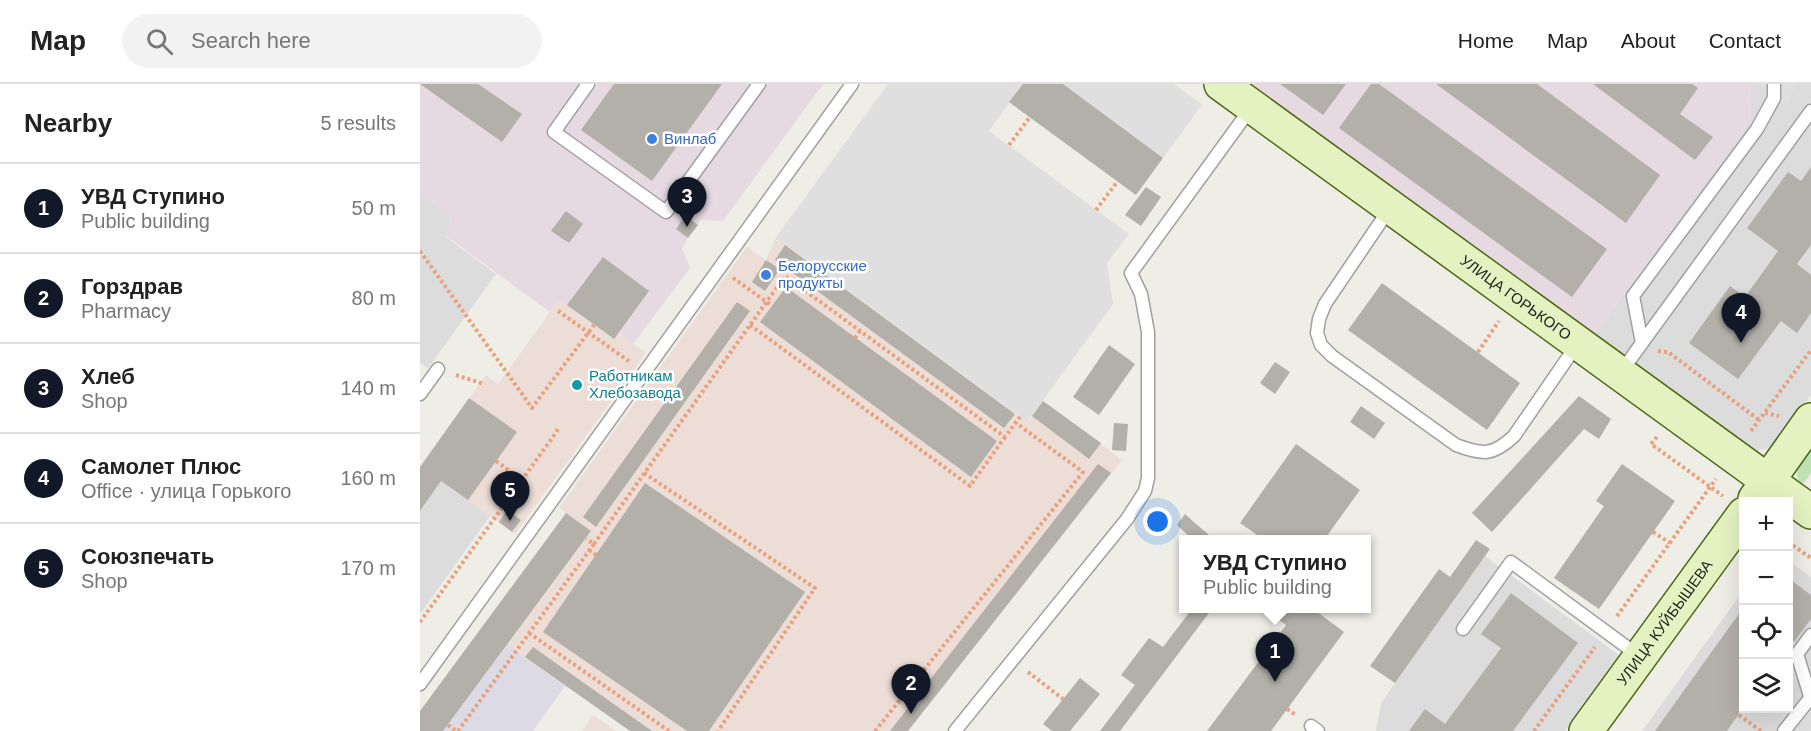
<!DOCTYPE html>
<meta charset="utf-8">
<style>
:root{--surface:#fff;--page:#f2f2f2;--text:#222;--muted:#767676;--line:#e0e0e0;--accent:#111827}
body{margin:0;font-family:Helvetica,sans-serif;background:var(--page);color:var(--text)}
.controls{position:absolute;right:18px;bottom:18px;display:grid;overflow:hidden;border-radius:0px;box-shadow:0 6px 24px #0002}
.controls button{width:54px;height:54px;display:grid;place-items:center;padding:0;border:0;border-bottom:2px solid var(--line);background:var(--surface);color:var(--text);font:30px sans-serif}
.you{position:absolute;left:738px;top:438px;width:21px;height:21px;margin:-15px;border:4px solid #fff;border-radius:50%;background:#1a73e8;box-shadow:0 0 0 9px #1a73e833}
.badge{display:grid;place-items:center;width:39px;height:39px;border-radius:50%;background:var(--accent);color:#fff;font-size:20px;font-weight:700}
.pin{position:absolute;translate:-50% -50px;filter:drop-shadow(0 2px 3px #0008)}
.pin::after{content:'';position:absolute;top:32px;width:21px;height:18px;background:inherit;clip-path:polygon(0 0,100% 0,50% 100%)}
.popup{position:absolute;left:759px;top:451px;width:192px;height:78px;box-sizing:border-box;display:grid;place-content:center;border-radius:0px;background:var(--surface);filter:drop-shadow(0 2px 4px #0005);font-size:20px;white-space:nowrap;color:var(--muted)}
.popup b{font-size:22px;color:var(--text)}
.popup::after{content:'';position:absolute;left:50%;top:100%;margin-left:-12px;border:12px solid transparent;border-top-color:var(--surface)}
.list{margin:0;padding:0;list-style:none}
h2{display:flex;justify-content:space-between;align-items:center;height:78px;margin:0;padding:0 24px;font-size:26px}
h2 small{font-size:20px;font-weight:400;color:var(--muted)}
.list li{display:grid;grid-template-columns:39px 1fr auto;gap:18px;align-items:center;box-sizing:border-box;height:90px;padding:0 24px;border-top:2px solid var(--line)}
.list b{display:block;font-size:22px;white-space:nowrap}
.list p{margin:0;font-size:20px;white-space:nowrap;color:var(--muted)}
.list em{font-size:20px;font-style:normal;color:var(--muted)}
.icon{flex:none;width:33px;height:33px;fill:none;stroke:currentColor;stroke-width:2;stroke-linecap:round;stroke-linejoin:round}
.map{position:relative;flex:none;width:1391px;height:647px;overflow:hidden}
header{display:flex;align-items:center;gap:36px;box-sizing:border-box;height:84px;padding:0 30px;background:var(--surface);border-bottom:2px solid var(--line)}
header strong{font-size:28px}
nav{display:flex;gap:33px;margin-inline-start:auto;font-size:21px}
.search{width:420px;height:54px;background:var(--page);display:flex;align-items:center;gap:15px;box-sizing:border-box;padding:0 21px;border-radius:33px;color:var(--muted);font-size:22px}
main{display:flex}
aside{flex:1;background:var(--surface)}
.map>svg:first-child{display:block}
.residential{fill:#dcdcdc}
.commercial{fill:#edddd7}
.industrial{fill:#e6d9e1}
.grass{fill:#bfe2b2}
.parking{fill:#dfdfdf}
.plaza{fill:#dcdae4}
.building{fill:#b3b0a9}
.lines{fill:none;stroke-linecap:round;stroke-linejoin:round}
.lane-casing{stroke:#a0a0a0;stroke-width:15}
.secondary-casing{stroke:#4c6813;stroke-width:36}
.path{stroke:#e8a07d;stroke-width:4;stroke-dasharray:3 3;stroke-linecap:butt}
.lane{stroke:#fff;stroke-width:12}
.secondary{stroke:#e4f2c1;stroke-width:33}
.shop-dot{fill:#3f7fe0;stroke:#fff;stroke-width:2}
.culture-dot{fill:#0f9aa8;stroke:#fff;stroke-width:2}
.labels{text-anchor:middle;stroke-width:5;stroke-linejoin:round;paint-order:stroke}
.shop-label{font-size:15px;fill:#366cbe;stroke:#fff;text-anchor:start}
.street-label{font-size:15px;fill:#1f1f1f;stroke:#fff}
.culture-label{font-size:15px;fill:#0d838f;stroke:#fff;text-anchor:start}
</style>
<header>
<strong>Map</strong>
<div class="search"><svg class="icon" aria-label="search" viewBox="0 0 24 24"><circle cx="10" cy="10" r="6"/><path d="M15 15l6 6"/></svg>Search here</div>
<nav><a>Home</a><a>Map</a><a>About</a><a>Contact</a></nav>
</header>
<main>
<aside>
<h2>Nearby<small>5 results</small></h2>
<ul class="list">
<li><span class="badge">1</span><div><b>УВД Ступино</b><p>Public building</p></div><em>50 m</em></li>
<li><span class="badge">2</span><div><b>Горздрав</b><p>Pharmacy</p></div><em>80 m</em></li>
<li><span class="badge">3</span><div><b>Хлеб</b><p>Shop</p></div><em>140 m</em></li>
<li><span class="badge">4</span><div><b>Самолет Плюс</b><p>Office · улица Горького</p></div><em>160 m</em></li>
<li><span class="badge">5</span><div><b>Союзпечать</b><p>Shop</p></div><em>170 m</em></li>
</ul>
</aside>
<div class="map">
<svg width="1391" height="647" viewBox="0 0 1391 647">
<rect width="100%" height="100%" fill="#eeede6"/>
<g class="residential">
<polygon points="1331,0 1339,0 1366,20 1375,0 1391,0 1391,311 1361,352 1354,360 1346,365 1336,366 1325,361 1174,251 1329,37"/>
<polygon points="0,109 31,131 26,153 76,190 8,284 0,279"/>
<polygon points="0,382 70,432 0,530"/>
<polygon points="1065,472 1200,572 1145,647 956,647 961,619"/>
<polygon points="1369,477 1391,493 1391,647 1222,647 1323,507 1324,624 1368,624"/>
</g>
<g class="commercial">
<polygon points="356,153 595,330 608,338 623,317 702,376 488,647 210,647 87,561 171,448 139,424 327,163 346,176"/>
<polygon points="139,216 193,255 198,249 226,269 95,450 1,382 66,291 78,300"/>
<polygon points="173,631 196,647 162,647"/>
</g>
<g class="industrial">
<polygon points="0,0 403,0 303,137 281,136 268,154 262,164 270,184 213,260 199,249 194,255 139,216 130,228 26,152 31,131 0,109"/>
<polygon points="829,0 1331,0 1329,37 1174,251"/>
</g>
<polygon class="grass" points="1391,360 1391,389 1383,400 1378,396 1376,382"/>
<g class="parking">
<polygon points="468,0 603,0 569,47 709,150 687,179 693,220 607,338 356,153"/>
<polygon points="643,0 754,0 782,21 743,74"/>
<polygon points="1339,0 1375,0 1366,20"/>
</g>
<polygon class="plaza" points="87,561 145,602 113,647 23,647"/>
<g class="building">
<polygon points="0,0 58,0 102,30 82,58"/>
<polygon points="194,0 302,0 232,97 161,46"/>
<polygon points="603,0 643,0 743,74 716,111 589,18"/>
<polygon points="860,0 926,0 903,31"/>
<polygon points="951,0 959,0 1187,165 1152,213 919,44"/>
<polygon points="1016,0 1117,0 1240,91 1206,139"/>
<polygon points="1173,0 1272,0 1278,4 1260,30 1293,53 1275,76"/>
<polygon points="1391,83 1391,161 1377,180 1391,191 1391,229 1377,249 1361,237 1318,295 1269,259 1310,202 1325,213 1358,167 1327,144 1368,88 1381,97"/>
<polygon points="726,103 741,113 721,142 705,131"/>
<polygon points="146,127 163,140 149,159 131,147"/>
<polygon points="265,132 278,141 268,154 256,145"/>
<polygon points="365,161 595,330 584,344 355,176"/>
<polygon points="183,173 229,207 194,255 147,221"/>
<polygon points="346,176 360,185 345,207 332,198"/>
<polygon points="962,199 1100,299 1067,346 928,246"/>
<polygon points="366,203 577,357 551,393 340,238"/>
<polygon points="317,218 330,227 176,443 163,433"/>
<polygon points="689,261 715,280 679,331 653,313"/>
<polygon points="855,278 870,288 855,310 840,299"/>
<polygon points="1159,312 1191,335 1179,355 1164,345 1072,448 1052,429"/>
<polygon points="49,314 97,348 48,416 21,397 0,427 0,383"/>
<polygon points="623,317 681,359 669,375 612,332"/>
<polygon points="941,322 965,339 954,355 930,338"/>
<polygon points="694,339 708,340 706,367 692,366"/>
<polygon points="876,360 940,406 904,456 838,456 840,453 820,439"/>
<polygon points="678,380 691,389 488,647 470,647"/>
<polygon points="1202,380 1255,417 1179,525 1134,494 1184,422 1176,417"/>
<polygon points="225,399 385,508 289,647 267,647 123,548"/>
<polygon points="87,426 101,436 92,448 79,438"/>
<polygon points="146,429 171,447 23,647 0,647 0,627"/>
<polygon points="765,430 776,440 795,456 773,456 757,441"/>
<polygon points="1056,456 1070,465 975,599 950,582 1019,485 1030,493"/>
<polygon points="1368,494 1391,511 1391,535 1374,558 1368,553"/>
<polygon points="1091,509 1158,559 1093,647 989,647 1005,625 1025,640 1081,564 1061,550"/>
<polygon points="1323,524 1323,624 1307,647 1235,647"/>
<polygon points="772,525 792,525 700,647 680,647 715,601 701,591 729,554 743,563"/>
<polygon points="852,525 893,525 924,548 851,647 787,647 866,541 849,528"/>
<polygon points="113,563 232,647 210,647 105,573"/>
<polygon points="660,594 680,610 650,647 632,647 623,640"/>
</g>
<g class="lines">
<g class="lane-casing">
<g id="lane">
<polyline points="168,0 134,48 246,128 339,0"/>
<path d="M970,124L905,220L899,235L897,249L901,261L912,272L1036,361C1062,371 1073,372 1094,352L1158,259"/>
<polyline points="1222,259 1391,27"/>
<polyline points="1201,288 1222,259 1213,212 1337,45 1354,14 1354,0"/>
<polyline points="0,310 18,285"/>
<polyline points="1043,545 1091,478 1219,572"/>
<polyline points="0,600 432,0"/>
<polyline points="1390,612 1377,570 1391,551"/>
<polyline points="891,642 898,647"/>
<polyline points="535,647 707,435 725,407 728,394 728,248 721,210 711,189 831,24"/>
<polyline points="1364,647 1391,613"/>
</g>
</g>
<g class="secondary-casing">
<g id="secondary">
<path id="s1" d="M801,0L1391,428"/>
<polyline points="1335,415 1391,336"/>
<path id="s2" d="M1166,647L1324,430"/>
</g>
</g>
<g class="path">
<polyline points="589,61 610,33"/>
<polyline points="676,126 697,98"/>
<polyline points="0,167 112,324 174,241"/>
<polyline points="313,194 352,222"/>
<polyline points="138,227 210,278"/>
<polyline points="330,241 550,402 585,353"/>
<polyline points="435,254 440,247"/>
<polyline points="1238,267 1248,268 1339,336"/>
<polyline points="1058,268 1079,237"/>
<polyline points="36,291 64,300"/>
<polyline points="1345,329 1359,332"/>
<polyline points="1331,347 1391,266"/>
<polyline points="1237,353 1231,360 1303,412"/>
<polyline points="76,377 102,396"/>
<polyline points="224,389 395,504 298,647"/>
<polyline points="1233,448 1250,459"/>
<polyline points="1368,458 1391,474"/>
<polyline points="174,460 365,192 585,353 600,333"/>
<polyline points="169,466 176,471"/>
<polyline points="1197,532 1296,395"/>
<polyline points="0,538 135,350 139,343"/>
<polyline points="109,549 249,647"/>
<polyline points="608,588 643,615"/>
<polyline points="867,625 876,631"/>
<polyline points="1319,631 1341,647"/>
<polyline points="28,641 36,647"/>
<polyline points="38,647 174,460 166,455"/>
<polyline points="455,647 663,388 596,339"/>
<polyline points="1114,647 1175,563"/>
</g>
<use href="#lane" class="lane"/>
<use href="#secondary" class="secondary"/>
</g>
<g class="shop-dot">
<circle cx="232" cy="55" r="6"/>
<circle cx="346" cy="191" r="6"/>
</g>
<circle class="culture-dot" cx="157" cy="301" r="6"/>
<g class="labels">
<g class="shop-label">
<text x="244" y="60">Винлаб</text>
<text x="358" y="187">Белорусские<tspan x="358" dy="17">продукты</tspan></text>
</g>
<g class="street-label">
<text dy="5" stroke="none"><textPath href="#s1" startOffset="364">УЛИЦА ГОРЬКОГО</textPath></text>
<text dy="5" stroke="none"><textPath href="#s2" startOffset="134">УЛИЦА КУЙБЫШЕВА</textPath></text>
</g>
<g class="culture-label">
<text x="169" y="297">Работникам<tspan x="169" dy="17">Хлебозавода</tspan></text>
</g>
</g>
</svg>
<div class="controls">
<button>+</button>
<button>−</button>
<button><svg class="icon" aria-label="locate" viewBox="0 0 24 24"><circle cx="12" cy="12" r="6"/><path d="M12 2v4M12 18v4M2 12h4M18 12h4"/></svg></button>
<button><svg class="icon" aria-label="layers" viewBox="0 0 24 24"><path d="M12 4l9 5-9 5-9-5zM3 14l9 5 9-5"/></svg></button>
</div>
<div class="you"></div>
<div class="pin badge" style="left:855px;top:598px">1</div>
<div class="popup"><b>УВД Ступино</b>Public building</div>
<div class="pin badge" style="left:491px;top:630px">2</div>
<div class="pin badge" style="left:267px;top:143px">3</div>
<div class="pin badge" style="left:1321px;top:259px">4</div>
<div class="pin badge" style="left:90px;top:437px">5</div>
</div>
</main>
